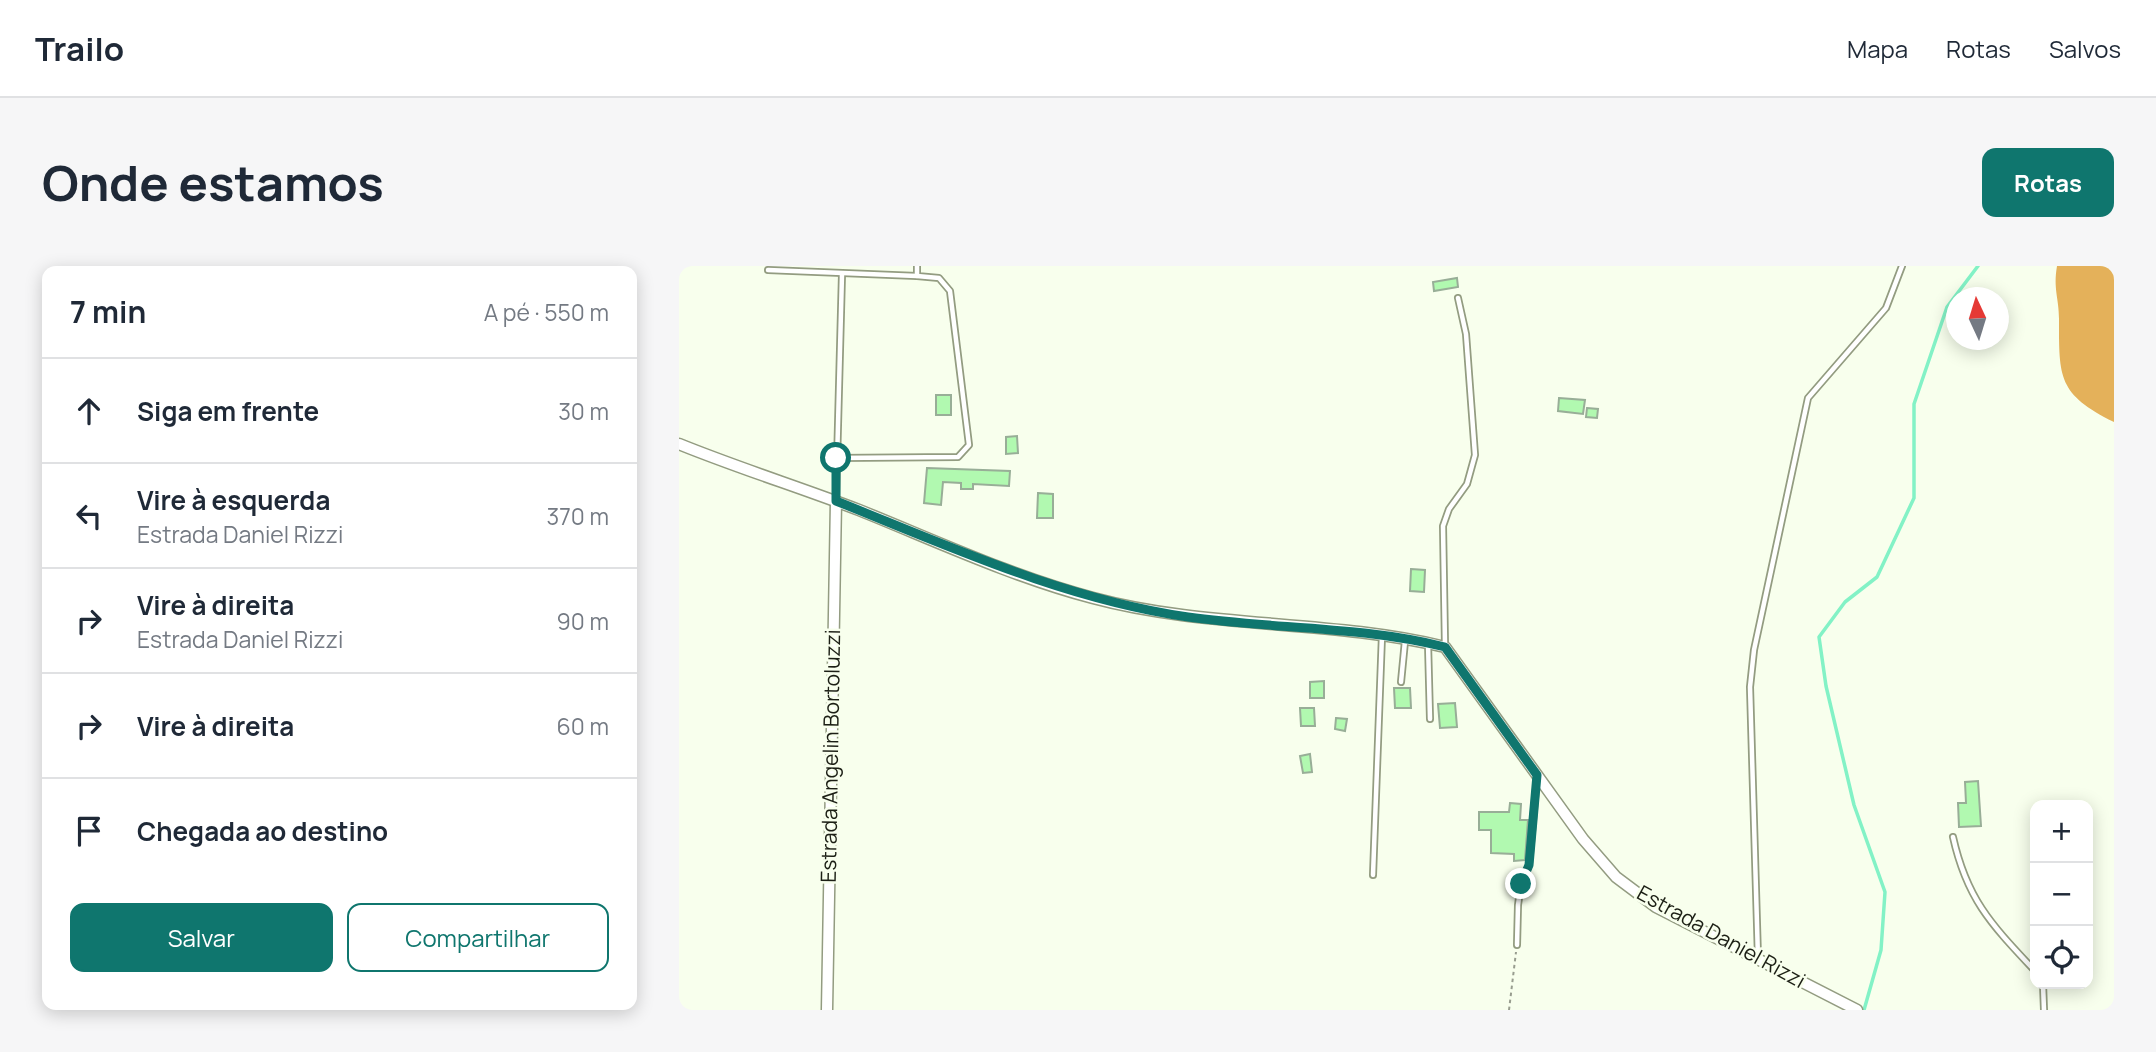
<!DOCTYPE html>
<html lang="pt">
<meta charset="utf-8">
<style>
:root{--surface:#fff;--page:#f6f6f7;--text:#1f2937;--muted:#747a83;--line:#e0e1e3;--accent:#0f766e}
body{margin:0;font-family:Manrope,sans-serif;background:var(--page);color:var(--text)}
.controls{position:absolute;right:21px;bottom:21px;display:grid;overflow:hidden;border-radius:14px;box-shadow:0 4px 18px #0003}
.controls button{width:63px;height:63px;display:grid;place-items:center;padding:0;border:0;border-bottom:2px solid var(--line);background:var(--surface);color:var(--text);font:35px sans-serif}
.compass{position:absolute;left:1267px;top:21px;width:63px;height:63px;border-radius:50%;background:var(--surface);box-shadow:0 4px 18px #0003;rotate:356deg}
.stop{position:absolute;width:21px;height:21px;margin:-16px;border:5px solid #0f766e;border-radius:50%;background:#fff}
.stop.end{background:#0f766e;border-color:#fff;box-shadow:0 2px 7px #0008}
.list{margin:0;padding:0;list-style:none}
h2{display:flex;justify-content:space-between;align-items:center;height:91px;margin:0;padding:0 28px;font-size:30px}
h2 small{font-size:23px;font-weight:400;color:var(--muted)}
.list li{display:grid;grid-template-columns:46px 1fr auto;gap:21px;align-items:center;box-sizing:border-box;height:105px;padding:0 28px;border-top:2px solid var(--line)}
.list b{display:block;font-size:26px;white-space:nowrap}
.list p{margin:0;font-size:23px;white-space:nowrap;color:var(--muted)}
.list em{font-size:23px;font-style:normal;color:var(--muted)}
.actions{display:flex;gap:14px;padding:21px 28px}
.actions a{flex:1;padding:16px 0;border:2px solid var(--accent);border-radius:14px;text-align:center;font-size:24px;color:var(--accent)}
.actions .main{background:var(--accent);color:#fff}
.icon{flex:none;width:38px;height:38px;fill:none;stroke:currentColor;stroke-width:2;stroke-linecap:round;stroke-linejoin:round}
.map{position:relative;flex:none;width:1435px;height:744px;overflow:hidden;border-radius:14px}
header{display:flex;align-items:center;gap:42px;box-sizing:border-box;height:98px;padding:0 35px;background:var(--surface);border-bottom:2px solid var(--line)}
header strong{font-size:33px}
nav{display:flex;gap:38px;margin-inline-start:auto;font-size:24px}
.intro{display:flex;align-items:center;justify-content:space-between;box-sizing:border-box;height:168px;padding:0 42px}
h1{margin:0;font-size:49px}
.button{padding:18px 32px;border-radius:14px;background:var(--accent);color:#fff;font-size:24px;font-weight:700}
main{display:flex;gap:42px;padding:0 42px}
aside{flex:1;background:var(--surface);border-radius:14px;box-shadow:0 4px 18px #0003}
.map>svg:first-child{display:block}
.forest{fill:#e4b15a}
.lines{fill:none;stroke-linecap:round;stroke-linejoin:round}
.stream{stroke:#83f2c6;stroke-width:3.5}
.building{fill:#b1f9b0;stroke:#98ae97;stroke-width:2}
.service-casing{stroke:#939c81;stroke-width:8}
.minor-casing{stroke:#939c81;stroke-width:13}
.path{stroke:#989d8f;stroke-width:2;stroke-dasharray:3.5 3.5;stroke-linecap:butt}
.service{stroke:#fff;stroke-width:4.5}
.minor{stroke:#fff;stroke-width:10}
.route{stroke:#0f766e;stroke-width:9}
.labels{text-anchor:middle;stroke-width:5;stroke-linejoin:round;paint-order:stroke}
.street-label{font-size:21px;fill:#1c1f15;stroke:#f8ffed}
</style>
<header>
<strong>Trailo</strong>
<nav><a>Mapa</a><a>Rotas</a><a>Salvos</a></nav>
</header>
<div class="intro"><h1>Onde estamos</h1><a class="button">Rotas</a></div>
<main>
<aside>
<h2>7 min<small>A pé · 550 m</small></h2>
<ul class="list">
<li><svg class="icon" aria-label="ahead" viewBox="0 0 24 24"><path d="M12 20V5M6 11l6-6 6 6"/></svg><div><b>Siga em frente</b></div><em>30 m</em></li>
<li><svg class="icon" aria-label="left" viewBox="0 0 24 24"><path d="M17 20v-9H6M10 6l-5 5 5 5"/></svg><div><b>Vire à esquerda</b><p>Estrada Daniel Rizzi</p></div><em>370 m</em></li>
<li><svg class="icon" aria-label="right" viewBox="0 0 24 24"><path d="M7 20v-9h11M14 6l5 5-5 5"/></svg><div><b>Vire à direita</b><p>Estrada Daniel Rizzi</p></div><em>90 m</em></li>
<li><svg class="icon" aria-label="right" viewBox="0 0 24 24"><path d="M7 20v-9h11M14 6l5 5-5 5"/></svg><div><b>Vire à direita</b></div><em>60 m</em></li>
<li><svg class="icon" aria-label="arrive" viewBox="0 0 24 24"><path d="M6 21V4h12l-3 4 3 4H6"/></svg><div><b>Chegada ao destino</b></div></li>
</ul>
<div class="actions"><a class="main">Salvar</a><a>Compartilhar</a></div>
</aside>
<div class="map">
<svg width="1435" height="744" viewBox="0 0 1435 744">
<rect width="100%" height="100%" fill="#f8ffed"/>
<path class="forest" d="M1378,0H1435V156C1379,128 1380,112 1380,53C1380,32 1374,23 1378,0Z"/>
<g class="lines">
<polyline class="stream" points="1185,744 1202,684 1206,626 1175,539 1147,420 1140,371 1166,336 1198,311 1235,232 1235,138 1268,41 1299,0"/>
</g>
<g class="building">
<polygon points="778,12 779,21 755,25 754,16"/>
<rect x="257" y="129" width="15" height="20"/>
<polygon points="880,132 906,134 904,148 879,145"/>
<polygon points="908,142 919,143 918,152 907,151"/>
<polygon points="338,170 339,187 327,188 327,171"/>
<polygon points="248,202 331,205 330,220 294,218 294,223 282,223 282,217 264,216 262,239 245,237"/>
<polygon points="359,227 374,228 374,252 358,252"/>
<polygon points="732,303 746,304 745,326 731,325"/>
<polygon points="645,415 645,432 631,432 631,416"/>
<polygon points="715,422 731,422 732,442 716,442"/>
<polygon points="776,437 778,461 761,462 759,438"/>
<polygon points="621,442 635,442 636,460 622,460"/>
<polygon points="657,452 668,453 666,465 656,463"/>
<polygon points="631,488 633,506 624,507 621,490"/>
<polygon points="1299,515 1302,560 1280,561 1279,537 1287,537 1286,516"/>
<polygon points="831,537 842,538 841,554 849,554 846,594 835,595 835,588 812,587 812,564 800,564 800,546 830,546"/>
</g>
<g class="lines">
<g class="service-casing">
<g id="service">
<polyline points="89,4 238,10"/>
<polyline points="157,192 279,191 290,179 271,25 260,12 238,10 238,0"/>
<polyline points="157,234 163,8"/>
<polyline points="749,377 751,453"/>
<polyline points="766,379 764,260 770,243 788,218 796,189 787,68 779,32"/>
<polyline points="722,416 726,375"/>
<path d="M1274,571C1288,634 1313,659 1356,705"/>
<polyline points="694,609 703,369"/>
<polyline points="838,679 839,639 842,618 850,599 858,511"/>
<polyline points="1079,692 1071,421 1075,384 1129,132 1207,42 1223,0"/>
<polyline points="1364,718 1365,744"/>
</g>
</g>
<g class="minor-casing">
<g id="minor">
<path d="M0,178C59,202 120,221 180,244C257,275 334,311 414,332C529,363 651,353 766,381L904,573L937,611L977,641L1178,744"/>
<polyline points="148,744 157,235"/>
</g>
</g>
<polyline class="path" points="830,744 837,686"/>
<use href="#service" class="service"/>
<use href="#minor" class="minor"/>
</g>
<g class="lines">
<path class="route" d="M157,192V235C272,281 385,333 509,351C594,363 682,360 766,381L858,509L850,599L842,618"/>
</g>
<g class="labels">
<g class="street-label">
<text transform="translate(152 490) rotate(-89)" y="7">Estrada Angelin Bortoluzzi</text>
<text transform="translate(1042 671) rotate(29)" y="7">Estrada Daniel Rizzi</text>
</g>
</g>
</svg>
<div class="controls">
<button>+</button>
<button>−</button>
<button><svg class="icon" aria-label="locate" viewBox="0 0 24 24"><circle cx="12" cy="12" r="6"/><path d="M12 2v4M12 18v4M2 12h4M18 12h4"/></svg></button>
</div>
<svg class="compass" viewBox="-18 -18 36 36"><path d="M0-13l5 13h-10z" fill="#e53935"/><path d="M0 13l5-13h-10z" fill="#747a83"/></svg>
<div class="stop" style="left:157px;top:192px"></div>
<div class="stop end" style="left:842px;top:618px"></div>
</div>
</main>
